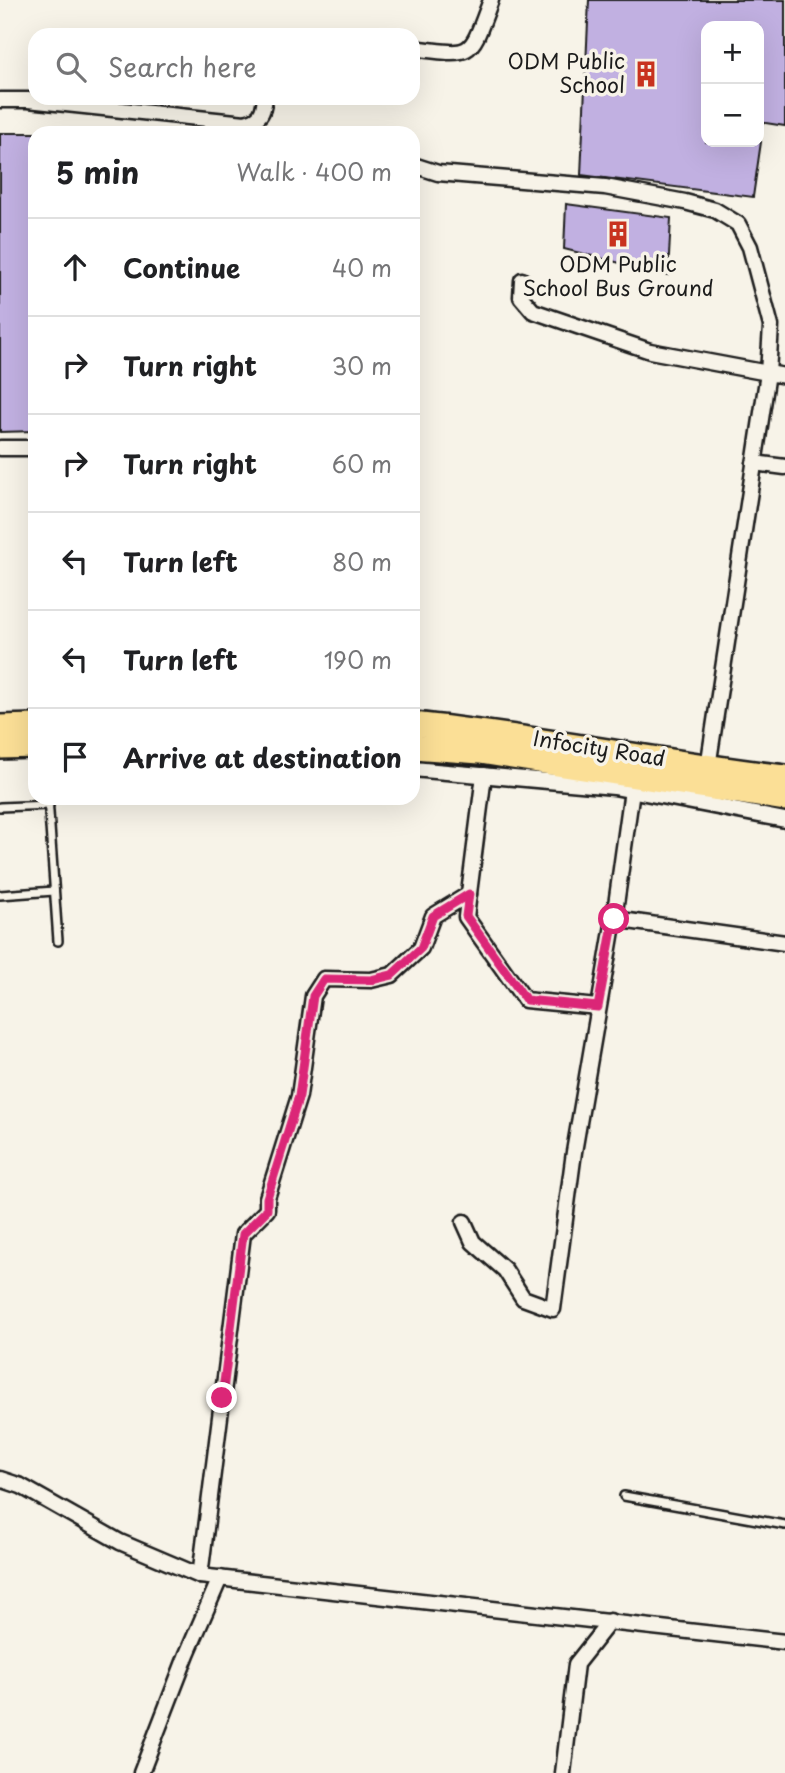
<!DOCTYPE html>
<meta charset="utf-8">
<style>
:root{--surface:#fff;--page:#f2f2f2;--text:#202124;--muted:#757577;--line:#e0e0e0}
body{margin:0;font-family:"Playpen Sans",sans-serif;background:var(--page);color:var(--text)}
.controls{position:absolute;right:21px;top:21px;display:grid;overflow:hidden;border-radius:14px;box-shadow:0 7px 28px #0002}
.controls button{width:63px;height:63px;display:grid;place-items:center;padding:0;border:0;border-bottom:2px solid var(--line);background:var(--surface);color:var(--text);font:35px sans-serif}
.stop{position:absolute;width:21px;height:21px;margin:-16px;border:5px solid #db2777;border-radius:50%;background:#fff}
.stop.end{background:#db2777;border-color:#fff;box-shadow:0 2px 7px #0008}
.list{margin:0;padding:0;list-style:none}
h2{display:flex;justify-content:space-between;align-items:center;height:91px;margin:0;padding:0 28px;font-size:30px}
h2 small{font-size:23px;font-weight:400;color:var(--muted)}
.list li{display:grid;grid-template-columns:46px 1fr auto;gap:21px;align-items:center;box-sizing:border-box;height:98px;padding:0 28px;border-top:2px solid var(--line)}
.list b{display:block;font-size:26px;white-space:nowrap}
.list em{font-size:23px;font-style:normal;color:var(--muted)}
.icon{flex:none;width:38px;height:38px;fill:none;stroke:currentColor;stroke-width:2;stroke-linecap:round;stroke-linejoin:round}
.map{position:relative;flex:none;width:785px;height:1773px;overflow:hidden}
.search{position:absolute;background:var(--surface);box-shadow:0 7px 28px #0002;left:28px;top:28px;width:392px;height:77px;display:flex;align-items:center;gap:18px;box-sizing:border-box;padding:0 24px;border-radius:21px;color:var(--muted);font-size:26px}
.panel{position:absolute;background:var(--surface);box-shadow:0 7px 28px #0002;left:28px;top:126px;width:392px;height:679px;border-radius:21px}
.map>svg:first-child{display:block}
.building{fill:#c1b0e1;stroke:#1c1c1c;stroke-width:2}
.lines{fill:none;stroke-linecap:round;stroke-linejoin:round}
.service-casing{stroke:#1c1c1c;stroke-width:12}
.minor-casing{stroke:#1c1c1c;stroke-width:19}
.primary-casing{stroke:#1c1c1c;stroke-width:28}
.service{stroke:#f7f3e8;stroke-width:7}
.minor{stroke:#f7f3e8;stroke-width:14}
.primary{stroke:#fbdf96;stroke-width:23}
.route{stroke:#db2777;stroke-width:9}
.labels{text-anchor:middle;stroke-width:7;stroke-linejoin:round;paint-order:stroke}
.poi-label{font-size:21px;fill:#1c1c1c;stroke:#f7f3e8;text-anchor:end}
.street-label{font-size:21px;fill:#1c1c1c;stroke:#f7f3e8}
</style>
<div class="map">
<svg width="785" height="1773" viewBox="0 0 785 1773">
<rect width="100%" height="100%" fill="#f7f3e8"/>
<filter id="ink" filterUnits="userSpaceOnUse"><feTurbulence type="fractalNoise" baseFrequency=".0143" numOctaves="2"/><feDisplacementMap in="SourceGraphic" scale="14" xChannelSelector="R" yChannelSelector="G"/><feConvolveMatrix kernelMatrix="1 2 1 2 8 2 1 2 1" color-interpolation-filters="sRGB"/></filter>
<g filter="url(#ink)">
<g class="building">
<polygon points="589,0 785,0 785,126 759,122 759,26 706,26 706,142 761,142 753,197 581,175"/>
<polygon points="0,133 35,133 35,431 0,432"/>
<polygon points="566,204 671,218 668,275 564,249"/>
</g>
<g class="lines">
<g class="service-casing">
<g id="service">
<polyline points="48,798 58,941"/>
<polyline points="0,807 49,805"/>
<polyline points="0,895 54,891"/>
<polyline points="624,1496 785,1525"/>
</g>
</g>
<g class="minor-casing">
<g id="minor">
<path d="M413,48C475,56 469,58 491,0"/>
<path d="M0,100H28L245,123C261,119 263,113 265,98"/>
<polyline points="413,165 438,173 605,187 685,202 715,210 738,224 750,247 771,326 768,373 650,351 533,311 521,297 522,280"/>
<polyline points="0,448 35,448"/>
<polyline points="754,463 785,467"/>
<polyline points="708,767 768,373 785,376"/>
<polyline points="413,769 614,787 785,820"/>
<polyline points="484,775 466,917 525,1000 598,1007"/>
<polyline points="614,919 785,943"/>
<polyline points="464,1222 473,1242 505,1270 523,1298 553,1309 574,1152 614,919 632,790"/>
<polyline points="0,1479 21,1486 120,1542 200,1576 785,1642"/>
<polyline points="200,1576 243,1234 267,1210 267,1198 299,1096 313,996 324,979 371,980 392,975 421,948 433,916 469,894"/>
<polyline points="141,1773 187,1654 220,1578"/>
<polyline points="563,1773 576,1664 610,1621"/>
</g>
</g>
<g class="primary-casing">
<g id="primary">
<path d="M413,724C538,737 661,762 785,777"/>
<polyline points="0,727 35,726"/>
<polyline points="0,747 35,746"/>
<polyline points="413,747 480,752 785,799"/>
</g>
</g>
<use href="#service" class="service"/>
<use href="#minor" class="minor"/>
<use href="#primary" class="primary"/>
</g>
</g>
<g class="lines" filter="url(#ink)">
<polyline class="route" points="222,1398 243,1234 267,1210 267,1198 299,1096 313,996 324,979 371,980 392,975 421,948 433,916 469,894 466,916 526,1000 598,1007 614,919"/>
</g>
<defs>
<g id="building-bare" transform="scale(2.1)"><path d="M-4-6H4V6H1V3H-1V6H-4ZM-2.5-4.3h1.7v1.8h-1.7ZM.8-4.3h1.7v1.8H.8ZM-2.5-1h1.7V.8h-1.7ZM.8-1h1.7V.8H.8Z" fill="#c8321e" stroke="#f7f3e8" stroke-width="2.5" paint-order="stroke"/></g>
</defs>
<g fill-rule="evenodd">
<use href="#building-bare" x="646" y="74"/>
<use href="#building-bare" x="618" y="234"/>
</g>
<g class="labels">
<g class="poi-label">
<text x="625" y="69">ODM Public<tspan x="625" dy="24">School</tspan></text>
<text x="618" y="272" text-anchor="middle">ODM Public<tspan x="618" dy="24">School Bus Ground</tspan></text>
</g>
<g class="street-label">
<text transform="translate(599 749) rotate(9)" y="7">Infocity Road</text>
</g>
</g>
</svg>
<div class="controls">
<button>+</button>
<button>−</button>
</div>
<div class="stop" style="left:614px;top:919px"></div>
<div class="stop end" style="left:222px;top:1398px"></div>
<div class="search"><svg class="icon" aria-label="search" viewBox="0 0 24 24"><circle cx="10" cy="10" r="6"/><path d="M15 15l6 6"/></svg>Search here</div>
<section class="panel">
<h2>5 min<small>Walk · 400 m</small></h2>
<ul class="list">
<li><svg class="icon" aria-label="ahead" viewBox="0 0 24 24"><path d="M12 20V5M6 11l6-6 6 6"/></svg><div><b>Continue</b></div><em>40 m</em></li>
<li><svg class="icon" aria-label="right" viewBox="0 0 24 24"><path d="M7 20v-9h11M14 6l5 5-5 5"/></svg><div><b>Turn right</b></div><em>30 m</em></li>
<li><svg class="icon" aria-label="right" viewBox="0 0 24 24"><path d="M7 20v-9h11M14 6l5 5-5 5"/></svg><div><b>Turn right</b></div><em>60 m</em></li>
<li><svg class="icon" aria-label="left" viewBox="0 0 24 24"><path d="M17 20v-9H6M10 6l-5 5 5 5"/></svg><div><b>Turn left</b></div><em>80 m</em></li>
<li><svg class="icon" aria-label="left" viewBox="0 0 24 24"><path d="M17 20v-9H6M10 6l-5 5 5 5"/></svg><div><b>Turn left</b></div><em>190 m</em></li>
<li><svg class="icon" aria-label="arrive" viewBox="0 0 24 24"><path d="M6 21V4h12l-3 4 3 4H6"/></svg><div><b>Arrive at destination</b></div></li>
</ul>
</section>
</div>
